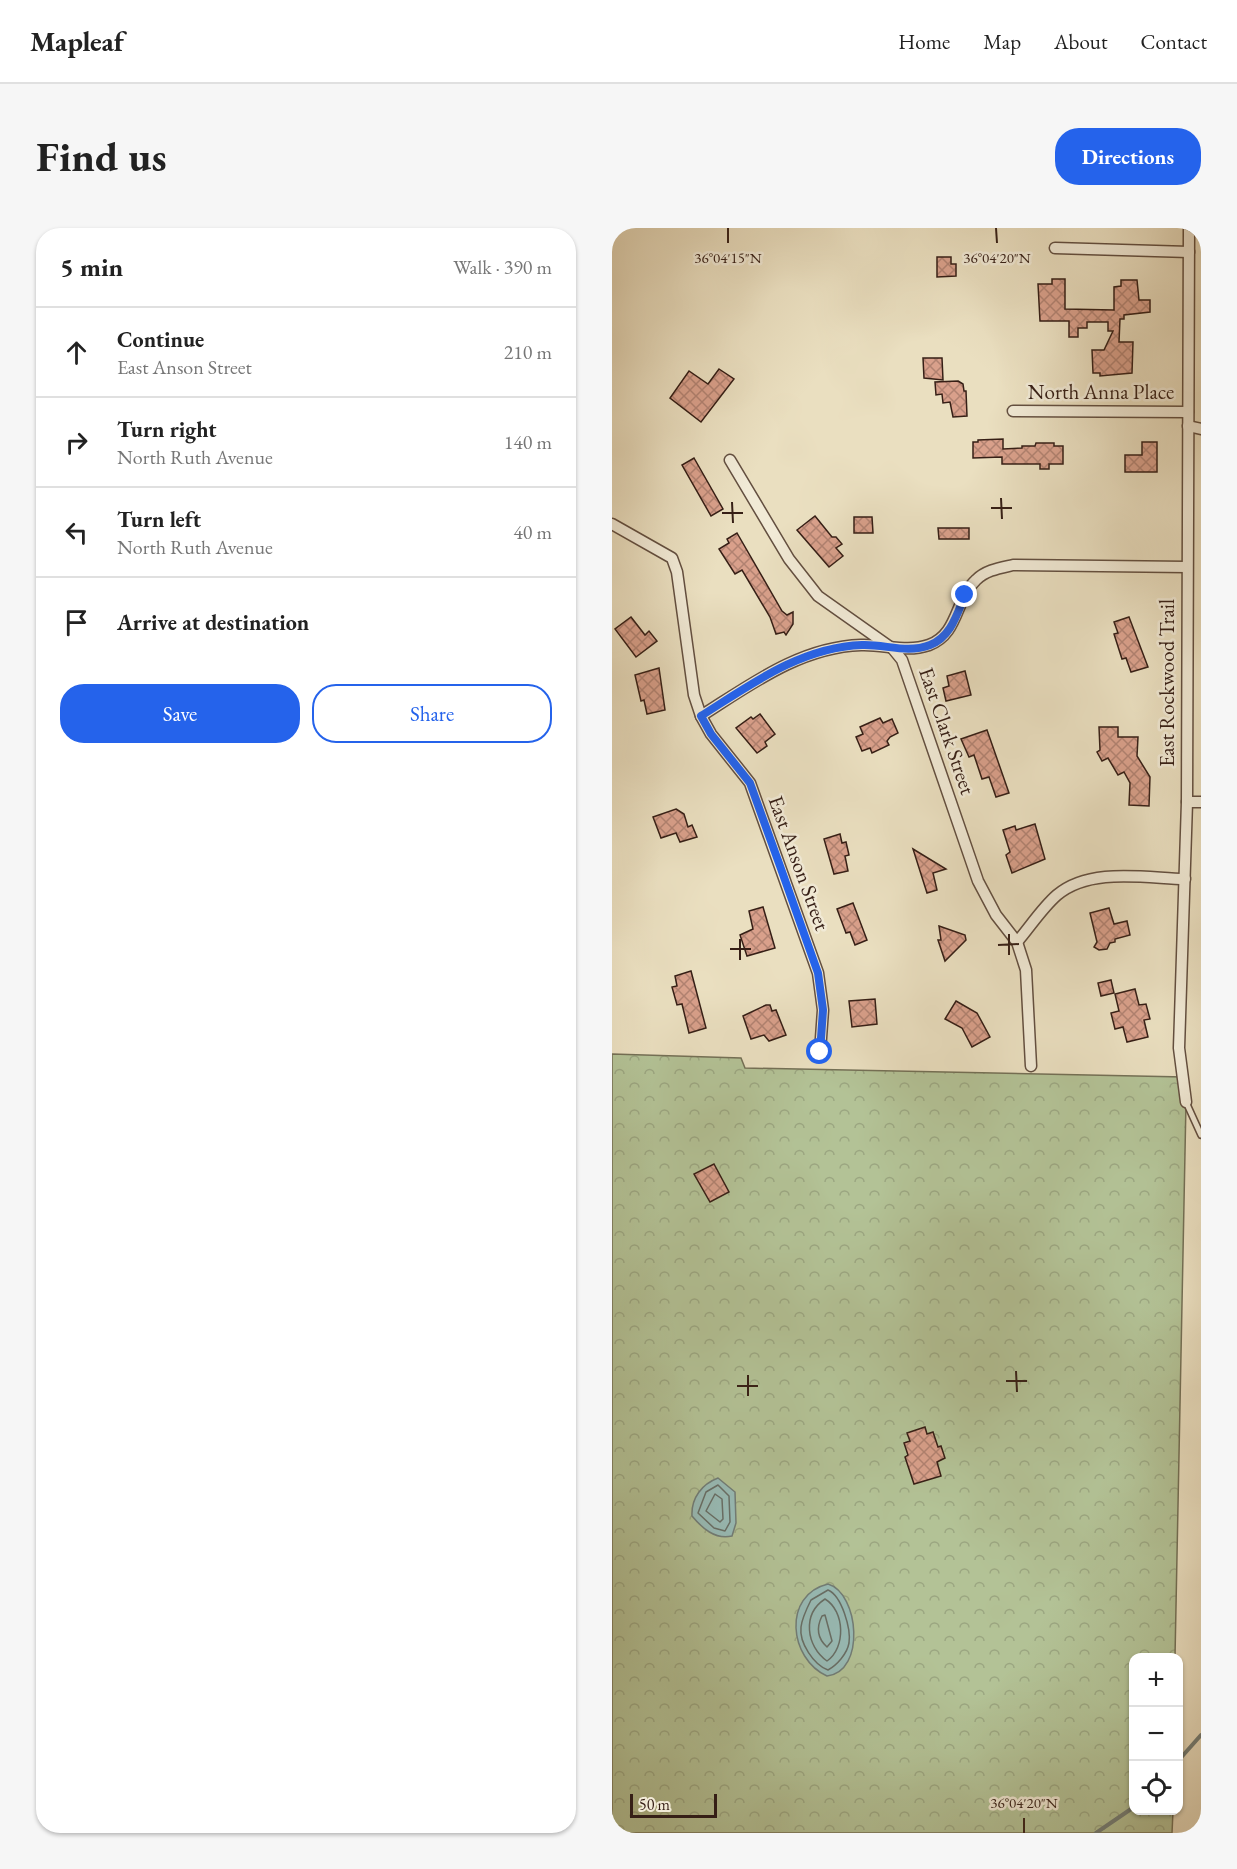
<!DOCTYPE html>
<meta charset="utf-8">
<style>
:root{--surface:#fff;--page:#f6f6f6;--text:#222;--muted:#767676;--line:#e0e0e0;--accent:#2563eb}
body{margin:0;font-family:"EB Garamond",serif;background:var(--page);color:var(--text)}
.controls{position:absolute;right:18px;bottom:18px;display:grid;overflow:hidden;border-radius:12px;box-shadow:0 2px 4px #0004}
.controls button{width:54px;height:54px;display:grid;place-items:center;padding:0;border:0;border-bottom:2px solid var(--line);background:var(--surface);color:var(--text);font:30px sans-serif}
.scale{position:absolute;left:18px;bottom:15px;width:87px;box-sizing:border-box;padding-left:6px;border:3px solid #361f16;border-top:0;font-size:16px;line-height:21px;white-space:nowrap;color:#361f16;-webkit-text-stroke:4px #f1ead6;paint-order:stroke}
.stop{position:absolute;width:18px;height:18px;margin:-14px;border:4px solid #2563eb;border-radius:50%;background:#fff}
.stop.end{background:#2563eb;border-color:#fff;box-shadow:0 2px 6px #0008}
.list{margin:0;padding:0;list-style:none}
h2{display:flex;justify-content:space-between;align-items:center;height:78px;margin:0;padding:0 24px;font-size:26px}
h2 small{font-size:20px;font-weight:400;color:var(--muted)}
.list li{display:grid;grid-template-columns:39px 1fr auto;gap:18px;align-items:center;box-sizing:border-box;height:90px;padding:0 24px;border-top:2px solid var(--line)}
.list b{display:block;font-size:22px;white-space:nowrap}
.list p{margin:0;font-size:20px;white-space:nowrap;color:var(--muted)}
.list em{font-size:20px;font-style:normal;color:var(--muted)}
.actions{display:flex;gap:12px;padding:18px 24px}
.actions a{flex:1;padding:14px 0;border:2px solid var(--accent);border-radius:24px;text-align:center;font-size:21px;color:var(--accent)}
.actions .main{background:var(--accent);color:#fff}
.icon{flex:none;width:33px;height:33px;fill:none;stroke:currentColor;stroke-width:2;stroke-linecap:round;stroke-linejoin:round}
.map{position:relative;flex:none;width:589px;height:1605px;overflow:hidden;border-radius:24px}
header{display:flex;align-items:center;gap:36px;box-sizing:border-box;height:84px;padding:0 30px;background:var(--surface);border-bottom:2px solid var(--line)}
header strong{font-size:28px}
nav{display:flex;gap:33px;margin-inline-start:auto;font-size:21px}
.intro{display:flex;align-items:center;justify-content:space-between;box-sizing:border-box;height:144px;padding:0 36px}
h1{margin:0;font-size:42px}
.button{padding:15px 27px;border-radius:24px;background:var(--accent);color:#fff;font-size:21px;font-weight:700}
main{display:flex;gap:36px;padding:0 36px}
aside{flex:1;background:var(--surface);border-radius:24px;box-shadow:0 2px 4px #0004}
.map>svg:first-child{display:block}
.forest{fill:url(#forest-crowns);stroke:#747056;stroke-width:1.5}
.water{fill:#98bcb7;stroke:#717d77;stroke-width:1.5}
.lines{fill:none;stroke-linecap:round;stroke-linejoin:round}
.shore{stroke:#676e66;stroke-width:1.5}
.stream{stroke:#717d77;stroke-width:4}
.building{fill:url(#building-cross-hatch);stroke:#361f16;stroke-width:1.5}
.lane-casing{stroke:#634f40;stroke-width:8}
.street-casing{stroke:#634f40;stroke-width:13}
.lane{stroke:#f1ead6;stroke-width:5}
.street{stroke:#f1ead6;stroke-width:10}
.route{stroke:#2563eb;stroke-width:8}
.ticks{fill:none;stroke:#361f16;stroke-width:2}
.labels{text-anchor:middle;stroke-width:5;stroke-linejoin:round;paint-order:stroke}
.street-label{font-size:21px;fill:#361f16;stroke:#f1ead6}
.ticks-label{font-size:15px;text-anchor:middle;fill:#361f16;stroke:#f1ead6;stroke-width:5;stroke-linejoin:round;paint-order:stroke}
</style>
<header>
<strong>Mapleaf</strong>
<nav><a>Home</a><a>Map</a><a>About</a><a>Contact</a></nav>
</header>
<div class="intro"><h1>Find us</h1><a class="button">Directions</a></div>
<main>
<aside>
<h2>5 min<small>Walk · 390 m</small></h2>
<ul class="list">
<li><svg class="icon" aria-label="ahead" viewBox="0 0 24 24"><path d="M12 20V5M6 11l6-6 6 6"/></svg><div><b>Continue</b><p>East Anson Street</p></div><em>210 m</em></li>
<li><svg class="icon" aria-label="right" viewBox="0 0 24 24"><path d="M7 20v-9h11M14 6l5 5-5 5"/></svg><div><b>Turn right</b><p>North Ruth Avenue</p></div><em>140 m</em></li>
<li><svg class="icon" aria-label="left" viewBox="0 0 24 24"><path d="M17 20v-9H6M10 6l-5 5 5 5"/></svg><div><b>Turn left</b><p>North Ruth Avenue</p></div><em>40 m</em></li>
<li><svg class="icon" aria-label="arrive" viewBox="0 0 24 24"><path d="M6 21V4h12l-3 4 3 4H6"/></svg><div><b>Arrive at destination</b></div></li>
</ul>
<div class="actions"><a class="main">Save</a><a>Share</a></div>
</aside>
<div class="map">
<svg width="589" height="1605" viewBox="0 0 589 1605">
<defs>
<pattern id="forest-crowns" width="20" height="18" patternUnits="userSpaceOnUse" patternTransform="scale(1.5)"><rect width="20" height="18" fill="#b3c296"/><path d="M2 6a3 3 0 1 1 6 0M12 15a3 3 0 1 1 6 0" fill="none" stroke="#9ba681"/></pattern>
<pattern id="building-cross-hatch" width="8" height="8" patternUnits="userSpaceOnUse" patternTransform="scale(1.5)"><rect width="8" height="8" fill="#d9a08b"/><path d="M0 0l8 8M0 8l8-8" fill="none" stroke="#b18271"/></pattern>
</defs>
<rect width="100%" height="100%" fill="#eadfc0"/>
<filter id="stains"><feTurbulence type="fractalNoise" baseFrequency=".00333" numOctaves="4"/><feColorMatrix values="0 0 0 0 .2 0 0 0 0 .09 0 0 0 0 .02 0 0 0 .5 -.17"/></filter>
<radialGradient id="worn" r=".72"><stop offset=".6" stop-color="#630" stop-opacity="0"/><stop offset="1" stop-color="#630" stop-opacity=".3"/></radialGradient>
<polygon class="forest" points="0,826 129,830 133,840 572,849 574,874 563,1429 522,1430 522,1582 561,1583 560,1605 0,1605"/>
<g class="water">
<path d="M106,1250L123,1264L124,1295L120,1308C103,1312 90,1300 80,1288C79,1270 90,1256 106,1250Z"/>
<path d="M216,1356C247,1365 254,1444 215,1448C177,1431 170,1367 216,1356Z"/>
</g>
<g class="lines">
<g class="shore">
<polygon points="106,1257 117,1268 118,1294 113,1303 102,1300 86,1285 94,1264"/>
<polygon points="103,1266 110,1271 111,1291 108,1294 94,1283"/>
<path d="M216,1362C230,1368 239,1401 237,1415C235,1426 225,1437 216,1442C202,1437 187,1415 189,1399C190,1390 195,1380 199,1372Z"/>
<path d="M213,1371C233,1383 234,1420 215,1433C194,1418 190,1386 213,1371Z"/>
<path d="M213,1387L220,1413L215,1419C205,1410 204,1400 210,1388Z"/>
</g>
<g class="stream">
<polyline points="566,1533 589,1507"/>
<polyline points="484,1605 522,1579"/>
</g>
</g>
<g class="building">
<polygon points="325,29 339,29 339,36 344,36 344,48 325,49"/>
<polygon points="440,51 453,51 453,81 502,82 502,59 509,58 509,52 525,52 527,72 538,72 538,84 512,87 512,91 508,91 507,114 521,114 520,145 488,148 488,145 481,145 480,122 492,122 501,103 496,103 496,94 475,94 475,100 466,100 466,109 457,109 457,93 428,93 426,56 440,56"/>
<polygon points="311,130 330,130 331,152 312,150"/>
<polygon points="107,141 122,151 89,194 58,170 77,143 96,156"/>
<polygon points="346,153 351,156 352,163 354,163 355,188 341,189 338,174 331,175 330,166 324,167 323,154"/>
<polygon points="391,211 391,221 410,220 410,218 423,218 424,215 442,215 442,218 451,218 451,236 437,236 437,241 428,241 428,236 390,236 390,229 361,230 361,214 366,214 366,212"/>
<polygon points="530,214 545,214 545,244 513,244 513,227 530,227"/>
<polygon points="82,230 111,281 99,288 70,237"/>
<polygon points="203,288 220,309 224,309 230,316 224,320 231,328 217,339 185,302"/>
<polygon points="242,289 260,289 261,305 242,305"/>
<polygon points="326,300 357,300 357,311 327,311"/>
<polygon points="125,305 170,383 175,387 181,384 181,396 174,407 172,404 164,406 158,389 130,342 123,346 107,321 117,315 115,311"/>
<polygon points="19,389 33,407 37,403 45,413 24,429 3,401"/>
<polygon points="517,389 536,439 519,444 514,430 510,431 502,406 506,405 502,394"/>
<polygon points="47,440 53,482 35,486 32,472 29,473 23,447"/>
<polygon points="353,443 359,467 334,473 331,460 337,458 335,448"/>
<polygon points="148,486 163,506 153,514 155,518 145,525 124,500 139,489 141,491"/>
<polygon points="268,490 271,495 280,491 286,505 278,509 275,513 277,517 260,525 258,520 250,523 244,509 251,506 248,499"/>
<polygon points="487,499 506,499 506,509 526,509 525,528 538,549 537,578 517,577 518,555 512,544 506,547 496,530 490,533 485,524 488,522"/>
<polygon points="375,502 397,565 384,569 377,549 370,551 362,527 357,529 349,511"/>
<polygon points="64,581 72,586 76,599 80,597 85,609 68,614 64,605 49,610 41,589"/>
<polygon points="423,596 433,631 400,645 394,627 398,624 391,602 403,598 404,602"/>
<polygon points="228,606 230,615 234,614 237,627 233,628 236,643 222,646 212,611"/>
<polygon points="301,621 334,641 321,645 325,662 315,665"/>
<polygon points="241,675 255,712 243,717 238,704 234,705 225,681"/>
<polygon points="151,679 163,720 135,728 128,707 141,701 137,683"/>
<polygon points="497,680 502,696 515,693 518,707 503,711 503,714 498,715 495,721 487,722 482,719 485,714 478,685"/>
<polygon points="327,698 353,707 354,712 333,733 326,712 329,712"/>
<polygon points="79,743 94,800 77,805 70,776 65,777 60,759 65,758 63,748"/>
<polygon points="499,752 502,765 489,768 486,755"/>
<polygon points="523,761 527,777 534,776 538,791 532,792 536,809 515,814 511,799 503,801 499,785 507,783 503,766"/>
<polygon points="263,771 265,796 240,799 237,773"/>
<polygon points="344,773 365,785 378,809 360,819 350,800 333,791"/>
<polygon points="154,777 158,777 160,783 164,782 174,807 157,813 152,807 139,811 131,788"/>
<polygon points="102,936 117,964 98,974 82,946"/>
<polygon points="313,1199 315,1206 321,1204 326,1219 329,1218 333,1230 325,1234 329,1248 302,1256 293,1229 296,1227 292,1215 298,1213 295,1205"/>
</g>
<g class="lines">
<g class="lane-casing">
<polyline id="lane" points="574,874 589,907"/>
</g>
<g class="street-casing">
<g id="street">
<polyline points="443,20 577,24"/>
<polyline points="401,183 576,184"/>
<polyline points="576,198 589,201"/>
<polyline points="118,232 177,331 206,368 281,421 290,432 366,653 384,687 405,714 414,742 419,838"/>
<polyline points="0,296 60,330 65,344 82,467 89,488 99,506 138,555 206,745 211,782 208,824"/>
<path d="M89,488C138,457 188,419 249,417C273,416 294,425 317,417C347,406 343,371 364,352C374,342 388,340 401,337L575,339"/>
<polyline points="575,574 589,574"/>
<path d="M405,714C418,699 430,680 445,667C478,639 533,650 573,651"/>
<polyline points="574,874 567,820 575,574 577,0"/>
</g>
</g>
<use href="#lane" class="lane"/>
<use href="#street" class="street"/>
</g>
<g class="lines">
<path class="route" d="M208,824L211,782L206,745L168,638L138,555L99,506L89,488C138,457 189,419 250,417C273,416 295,426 318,417C339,409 345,386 353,367"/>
</g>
<path class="ticks" d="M116,0V15M384,0L385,15M389,270L390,291M120,274L121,295M379,280H400M110,285H131M397,706V727M128,711V732M386,717L407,716M118,721H139M404,1143L405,1164M136,1147V1168M394,1153H415M125,1158H146M412,1590V1605"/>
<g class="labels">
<g class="street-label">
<text x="489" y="171">North Anna Place</text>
<text transform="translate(555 455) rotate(-90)" y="7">East Rockwood Trail</text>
<text transform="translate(335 503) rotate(71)" y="7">East Clark Street</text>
<text transform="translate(187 635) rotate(70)" y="7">East Anson Street</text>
</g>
</g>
<g class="ticks-label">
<text x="116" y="35">36°04'15"N</text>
<text x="385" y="35">36°04'20"N</text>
<text x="412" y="1580">36°04'20"N</text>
</g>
<rect width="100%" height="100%" filter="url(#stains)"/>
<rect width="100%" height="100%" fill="url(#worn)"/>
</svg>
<div class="controls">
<button>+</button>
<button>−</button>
<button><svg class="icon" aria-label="locate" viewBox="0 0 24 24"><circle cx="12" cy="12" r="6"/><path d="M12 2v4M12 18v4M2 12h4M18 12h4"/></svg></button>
</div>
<div class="scale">50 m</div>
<div class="stop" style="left:208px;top:824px"></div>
<div class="stop end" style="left:353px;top:367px"></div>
</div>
</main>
